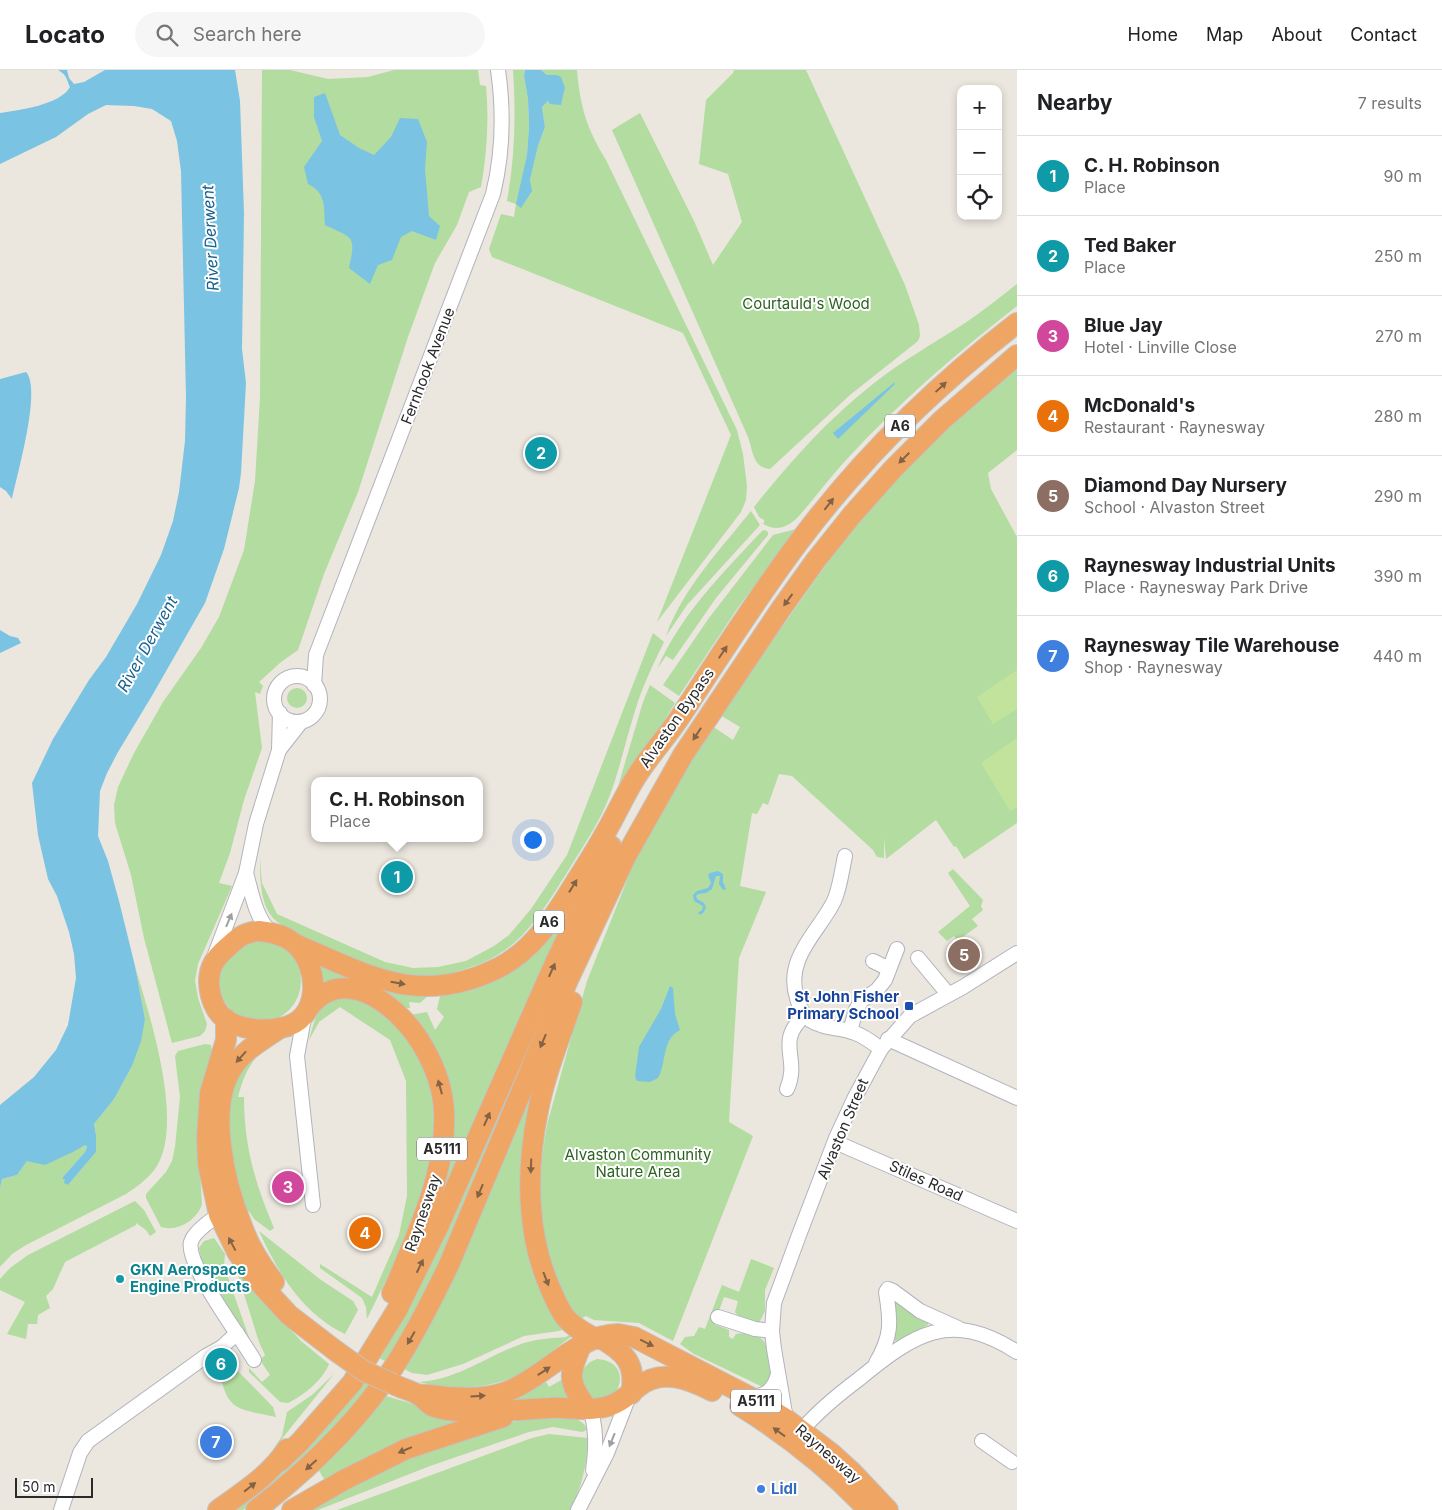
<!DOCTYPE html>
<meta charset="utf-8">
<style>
:root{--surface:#fff;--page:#f6f6f6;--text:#202124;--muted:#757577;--line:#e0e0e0;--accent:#7c3aed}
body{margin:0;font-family:Inter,sans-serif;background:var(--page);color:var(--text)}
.controls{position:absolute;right:15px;top:15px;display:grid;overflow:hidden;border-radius:10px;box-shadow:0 2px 8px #0003}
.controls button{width:45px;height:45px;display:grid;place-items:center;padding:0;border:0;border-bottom:1px solid var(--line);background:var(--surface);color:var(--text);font:25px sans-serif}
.scale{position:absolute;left:15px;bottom:12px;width:78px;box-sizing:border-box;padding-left:5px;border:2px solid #2a2a2a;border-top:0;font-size:14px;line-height:18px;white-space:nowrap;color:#2a2a2a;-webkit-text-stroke:4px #fff;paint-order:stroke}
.you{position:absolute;left:532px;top:769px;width:18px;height:18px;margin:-12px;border:4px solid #fff;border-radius:50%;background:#1a73e8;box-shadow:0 0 0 8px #1a73e833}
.badge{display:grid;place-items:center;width:32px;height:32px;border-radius:50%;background:var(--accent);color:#fff;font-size:16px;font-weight:700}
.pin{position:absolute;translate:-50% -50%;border:2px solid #fff;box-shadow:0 1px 5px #0006}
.popup{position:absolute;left:311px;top:707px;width:172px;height:65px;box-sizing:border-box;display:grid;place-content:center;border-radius:10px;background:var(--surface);filter:drop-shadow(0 1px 4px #0005);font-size:16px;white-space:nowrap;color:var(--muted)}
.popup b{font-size:19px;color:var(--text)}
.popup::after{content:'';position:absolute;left:50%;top:100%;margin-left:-10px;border:10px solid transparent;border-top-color:var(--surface)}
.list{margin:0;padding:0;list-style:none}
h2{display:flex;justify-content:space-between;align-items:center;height:65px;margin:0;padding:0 20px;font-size:21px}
h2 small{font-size:16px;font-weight:400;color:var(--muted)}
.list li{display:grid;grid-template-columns:32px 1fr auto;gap:15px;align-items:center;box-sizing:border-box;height:80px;padding:0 20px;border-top:1px solid var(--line)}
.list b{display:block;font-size:19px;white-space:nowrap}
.list p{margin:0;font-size:16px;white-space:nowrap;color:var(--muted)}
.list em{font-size:16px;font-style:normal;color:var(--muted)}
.icon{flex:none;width:28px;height:28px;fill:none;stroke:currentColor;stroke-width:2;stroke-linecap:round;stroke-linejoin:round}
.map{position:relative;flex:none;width:1017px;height:1440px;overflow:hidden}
header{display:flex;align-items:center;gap:30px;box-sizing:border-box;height:70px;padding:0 25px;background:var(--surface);border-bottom:1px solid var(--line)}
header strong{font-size:24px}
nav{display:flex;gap:28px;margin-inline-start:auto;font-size:18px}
.search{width:350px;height:45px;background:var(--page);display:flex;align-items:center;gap:12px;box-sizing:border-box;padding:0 18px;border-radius:28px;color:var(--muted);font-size:19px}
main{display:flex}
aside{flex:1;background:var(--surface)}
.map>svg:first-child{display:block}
.green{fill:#b2dca0}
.pitch{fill:#c2e39c}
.water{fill:#7bc3e3}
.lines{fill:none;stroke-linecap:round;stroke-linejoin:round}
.minor-casing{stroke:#b1b3bd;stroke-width:16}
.highway-casing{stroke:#c3c3c3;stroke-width:22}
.minor{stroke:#fff;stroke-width:14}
.highway{stroke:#efa665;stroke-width:20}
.highway-bridge-casing{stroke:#c3c3c3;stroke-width:22;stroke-linecap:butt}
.highway-bridge{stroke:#efa665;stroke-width:20}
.oneway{fill:#836245}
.oneway2{fill:#9f9f9f}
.transit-dot{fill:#1a4fb4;stroke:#fff;stroke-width:2}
.culture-dot{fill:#0f9aa8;stroke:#fff;stroke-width:2}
.shop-dot{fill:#3f7fe0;stroke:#fff;stroke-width:2}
.labels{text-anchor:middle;stroke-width:4;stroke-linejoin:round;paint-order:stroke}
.shield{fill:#fff;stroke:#6a6a6a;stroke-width:1}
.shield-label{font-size:14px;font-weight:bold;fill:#2a2a2a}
.park-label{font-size:15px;fill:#2c6121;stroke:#fff}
.street-label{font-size:15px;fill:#2a2a2a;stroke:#fff}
.transit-label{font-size:15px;font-weight:bold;fill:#164399;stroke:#fff;text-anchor:end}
.culture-label{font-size:15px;font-weight:bold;fill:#0d838f;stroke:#fff;text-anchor:start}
.shop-label{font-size:15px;font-weight:bold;fill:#366cbe;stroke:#fff;text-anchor:start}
.water-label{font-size:16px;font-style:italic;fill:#1a628f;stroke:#fff}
</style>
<header>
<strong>Locato</strong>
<div class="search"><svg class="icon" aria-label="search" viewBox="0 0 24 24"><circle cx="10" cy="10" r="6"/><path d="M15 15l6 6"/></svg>Search here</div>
<nav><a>Home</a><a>Map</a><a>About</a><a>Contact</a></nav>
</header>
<main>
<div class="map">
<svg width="1017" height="1440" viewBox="0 0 1017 1440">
<rect width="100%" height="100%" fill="#ebe6de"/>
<g class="green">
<path d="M262,0H290L328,9L368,7L394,0H478L480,15L486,16C489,51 487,83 481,117L469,122L457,155L435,193L408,267L358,422L324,504L298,580L281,592L259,612L263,616L260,624L255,622L262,678L244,730L230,783L219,813L232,816L198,894L195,910L198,928L207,954L205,961L200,966L172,973L144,868L131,805L115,753L114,735L118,717L134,683L163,632L201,578L219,547L244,480L255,411L260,327Z"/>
<path d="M513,0H525L524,6L528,29L529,56L527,85L523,109L524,132L531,121L530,110L538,76L545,57L542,37L548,31L561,34L565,18L557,5H547L541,0H577C580,37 587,59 606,90L737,360L743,384L747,416L746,430L741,442L657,552L731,365L683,263L492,187L489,179L501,144L514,147L516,134L507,131C515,87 516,44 513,0Z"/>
<path d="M734,0H806L905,215L919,255L920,266L918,271L850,325L770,399C753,398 753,381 748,367L612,60L640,43L694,151L713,195L742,152L728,104L699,94L706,30L733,3Z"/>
<path d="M1017,214V236C957,283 899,332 847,389C830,407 815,428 798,447C787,458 775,462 762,453H764V450L759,447L754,437C790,392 827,350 873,314C902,291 934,273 965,253C983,241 1000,227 1017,214Z"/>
<path d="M1017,296V380L988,403L991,419L1017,467V753L964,789L956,776L954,777L936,750L886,789L884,768V788L877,787L873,780L792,706L779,704L768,735L763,733L757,744L752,743L740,816L766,822L739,888L729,1052L753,1066L673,1271L639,1253L594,1250L586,1246L580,1249C567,1239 563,1225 557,1210C553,1198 547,1186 545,1174C537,1133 540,1091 548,1051L587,911L635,790L661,738L712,656L733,670L740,657L720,645L862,444L939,362Z"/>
<path d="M751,441L760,455L687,535L666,566C683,518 720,480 751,441Z"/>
<polygon points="796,459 737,539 679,626 663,615 709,548 773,465"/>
<path d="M765,460L768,462V465L716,528L673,590L666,586L657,599C682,543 720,506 762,461Z"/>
<path d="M653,563L664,572C653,595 642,617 635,641C626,669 620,698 610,725C600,752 583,776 568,801C552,826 536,854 514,873C501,884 487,892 471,897C460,901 446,905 434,906C400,908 367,895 336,881C321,873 284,860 273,848C260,833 260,808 260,789L262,813L277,844L385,892L413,898L438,897L466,891L494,876L509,865L531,839L567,785Z"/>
<polygon points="650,615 675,633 612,737 643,632"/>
<circle cx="297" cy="628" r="10"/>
<polygon points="953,799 983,830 981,836 983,840 972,849 978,856 957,871 954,866 947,871 938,862 970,836 948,803"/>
<polygon points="588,802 443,1126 440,1125 452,1065 410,945 427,942 435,960 444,947 437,939 441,922 483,913"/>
<circle cx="260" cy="911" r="41"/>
<polygon points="314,892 430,924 420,933 409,932 410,938 404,938 344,910 336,909 322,913"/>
<path d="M135,896C149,944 186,1055 155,1099C147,1109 137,1117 126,1124L26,1175L12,1184L0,1197V1118L2,1109L17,1105L27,1091L62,1087L84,1074L87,1077L85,1082L62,1108L66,1110L68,1115L96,1082V1065L94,1054L114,1029L132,996L145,949Z"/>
<path d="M350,927C376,937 396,953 411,976C468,1063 406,1167 367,1249L366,1237L362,1228L320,1198V1194L372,1227L399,1165L407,1126L406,1011L390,970L340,937L319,952L309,970C318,939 317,933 350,927Z"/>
<polygon points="559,949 526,1095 565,1259 559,1261 524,1266 463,1294 427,1305 412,1303 404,1299"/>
<polygon points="537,959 462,1146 423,1231 387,1292 379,1288 416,1225 449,1156"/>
<path d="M205,974L211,975L212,981L201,1027L197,1056L202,1134C197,1150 178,1162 161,1157L146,1128V1124L166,1102L172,1091L175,1077L180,1027L175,986L178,981Z"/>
<path d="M265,976C249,995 244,1004 238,1027H244C244,1076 255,1113 274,1158L270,1161L254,1149L249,1141L244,1145L231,1098L227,1031L241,992Z"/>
<polygon points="135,1131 144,1140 156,1162 150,1166 146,1160 136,1153 136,1155 65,1192 53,1219 46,1226 50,1238 38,1245 37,1254 28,1254 26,1269 7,1264 25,1232 0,1220 0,1209 10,1198 28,1185"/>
<path d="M259,1161L321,1210L353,1231L358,1240L345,1264C338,1260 331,1257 325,1252C294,1230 274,1194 259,1161Z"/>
<path d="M214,1168L225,1184L224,1196L253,1279C235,1251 203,1211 199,1178L204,1171Z"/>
<path d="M751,1189L774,1198L765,1220V1241L759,1253C751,1251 740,1250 735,1242L738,1231L724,1227L714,1254L729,1260V1267L733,1269L736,1264C745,1262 760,1264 765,1273C768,1279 768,1287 769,1293C771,1306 774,1308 763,1317L694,1284L680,1274L685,1267L694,1266L699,1257L705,1259L722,1215L739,1222Z"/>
<path d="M234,1192L278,1246L301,1271L329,1294C322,1311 304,1325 288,1333L280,1332L249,1302V1298L262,1312L270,1305L260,1290L265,1285L259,1272Z"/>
<polygon points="895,1230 928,1252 928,1255 898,1271 893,1270 892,1232"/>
<path d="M572,1263L574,1265C559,1274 547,1288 531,1298C497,1319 457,1322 419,1312C458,1310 488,1285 524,1273C537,1269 552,1268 566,1267Z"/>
<path d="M597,1289C620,1290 627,1310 612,1327L593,1329L582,1321L581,1301L590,1292Z"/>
<path d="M225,1292H229L273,1337L276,1347C240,1339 226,1342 220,1301L227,1302Z"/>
<polygon points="566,1302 571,1329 509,1332 546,1312 549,1317 563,1309 561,1304"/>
<polygon points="334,1304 272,1381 282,1366 287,1342 312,1325"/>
<path d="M363,1310L371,1315C338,1362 294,1398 250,1435L243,1440H232Z"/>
<polygon points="386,1326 430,1339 472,1348 379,1384 324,1409 318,1399"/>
<path d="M539,1347L576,1348L585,1355L587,1360L582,1362L553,1357L529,1362L430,1396L318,1440H301C377,1402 453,1360 539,1347Z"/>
<path d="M549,1364L588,1368C588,1391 581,1420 570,1440H337L532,1368Z"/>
</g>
<g class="pitch">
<polygon points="1017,600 1017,639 993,654 977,627"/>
<polygon points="1017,668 1017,737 1010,741 981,693"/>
</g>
<g class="water">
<path d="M58,0H67L69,8L74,14L84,12L105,0H235L240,31L244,143L242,279L246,313L241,403L239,418L224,479L205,533L153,624L118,682L107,703L100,721L98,766L108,791L119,831L135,896L145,949L141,971L132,996L114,1029L94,1054L96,1065V1082L68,1115L64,1113L65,1110L62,1108L85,1082L87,1077L85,1075L73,1082L45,1095L27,1091L17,1105L2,1109L0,1118V1035L34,1007L56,980L68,955L76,908L74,884L69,862L57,826L48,809L38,765L32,713L53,669L89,610L106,587L137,534L161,485L173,451L179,422L185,371L186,327L181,101L177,71L171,51L152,39L134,36L106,35L88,44L56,67L0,94V43C19,40 60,35 70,17C66,9 68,6 58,0Z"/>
<polygon points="525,0 541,0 547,5 557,5 561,7 565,18 561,35 550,34 548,31 542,37 545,57 538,76 530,110 532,121 521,138 516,134 527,85 529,56 528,29 524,6"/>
<path d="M325,23L340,65L359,78L374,85L391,67L400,48L418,49L427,72L425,99L429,146L440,156L436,170L412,161L401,167L392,190L378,195L370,214L349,198C356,165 354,169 325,155C324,136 326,123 308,114L304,97L322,71L314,47V27Z"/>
<path d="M26,302C42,319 17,405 12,429L6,421L0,417V309Z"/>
<polygon points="895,312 894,315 838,369 833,363"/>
<polygon points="0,560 10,566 18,568 21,573 0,583"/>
<polygon points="718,801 723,804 723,812 726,819 723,820 719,814 720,806 716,806 712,819 706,823 698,824 696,826 697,829 704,833 706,837 704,842 700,845 698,843 702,840 703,836 694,831 693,825 697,821 708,818 711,813 708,805 710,803"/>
<path d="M670,916L673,918L675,944L680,960C661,970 667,993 658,1008L650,1012L637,1011L635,1007L639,977L661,939Z"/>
</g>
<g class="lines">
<g class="minor-casing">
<g id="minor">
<circle cx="297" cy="629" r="23"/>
<path d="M314,615L316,585L493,124C503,83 504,42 498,0"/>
<polyline points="279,680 301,652"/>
<path d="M845,786C842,800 840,818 834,831C819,862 784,888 797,928C799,936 803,945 810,950C823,959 841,957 855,963C864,966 873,973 881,979"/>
<path d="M246,803C252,824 255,846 270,862"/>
<polyline points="214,887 246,803 256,754 279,680 280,643"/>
<polyline points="918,888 948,924"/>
<polyline points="873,891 889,899"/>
<polyline points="305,943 297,986 313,1135"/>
<polyline points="850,961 856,940 861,931 877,920 885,910 897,879"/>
<polyline points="888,969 1017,1028"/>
<path d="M787,1019C801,987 774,973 805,945"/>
<polyline points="835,1072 1017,1151"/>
<path d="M225,1142C216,1146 194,1161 191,1172C185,1194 241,1267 254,1290"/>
<polyline points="718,1247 755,1259 772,1261"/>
<path d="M876,1293C892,1266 891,1252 886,1222L888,1219L893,1221L920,1241L958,1258"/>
<path d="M750,1327C766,1326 774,1320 778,1304"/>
<path d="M590,1339C597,1359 596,1380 593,1400"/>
<polyline points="786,1349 774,1279 772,1261 774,1233 799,1165 836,1068 855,1027 881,979 910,946 963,917 1017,883"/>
<path d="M802,1360C818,1341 839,1324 859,1309C914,1264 950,1239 1017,1282"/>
<polyline points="982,1371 1012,1392"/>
<polyline points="61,1440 80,1383 88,1371 206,1286 222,1277 237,1263"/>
<polyline points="578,1440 607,1383 629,1326"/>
</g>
</g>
<g class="highway-casing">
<g id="highway">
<path d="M259,861C271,862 284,865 294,873C321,896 322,952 280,958C263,961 240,960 225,949C211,938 205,913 212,896C215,889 223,881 229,876C238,867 246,862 259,861Z"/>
<path d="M295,874C368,905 420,938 500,897C531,881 552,850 570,821C581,803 593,785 603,767C615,747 624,726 636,707C649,686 666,668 680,647C718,589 756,529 798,473C860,390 935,316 1017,253"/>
<path d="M572,932C560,968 545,1004 538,1041C526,1100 526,1165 551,1220C555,1229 559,1239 565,1247C573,1257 585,1263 596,1269"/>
<path d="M310,936C347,891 404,941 424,978C435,997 443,1020 444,1042C446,1088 430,1132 413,1174C406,1190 400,1207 392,1223"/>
<polyline points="226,949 226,970 210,1023 207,1067 208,1094 219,1145 237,1182 255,1208 289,1245 336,1281"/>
<path d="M274,1212C261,1195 249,1176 242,1156C225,1114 206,1037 233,997C245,979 263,970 280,958"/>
<path d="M600,1268C625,1282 637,1294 631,1324"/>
<path d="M582,1274C568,1304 567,1312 588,1339"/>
<path d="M393,1314C401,1318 409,1320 417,1324C423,1327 427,1333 432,1336C459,1347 520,1339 550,1338C566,1337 583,1341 599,1338C616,1336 626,1327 638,1317C661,1298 689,1309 712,1321"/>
<path d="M419,1325C428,1324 436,1326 446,1327C464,1328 485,1329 503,1323C542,1310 578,1264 618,1264C623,1265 629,1266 634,1267L750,1327L786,1349L831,1383L853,1403L888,1440"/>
<path d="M740,1336C787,1365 831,1400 868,1440"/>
<polyline points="280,1391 300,1372 352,1313 397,1240 439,1155 555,893 611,776"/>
<path d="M218,1440C243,1422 270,1405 287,1379"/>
<path d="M256,1440C309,1399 359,1352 395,1295C415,1264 432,1230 448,1197L568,910L626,786L683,685L781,539L816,490L852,445L893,399L942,350L1017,285"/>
<polyline points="292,1440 344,1410 406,1379 503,1347"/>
</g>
</g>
<use href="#minor" class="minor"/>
<use href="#highway" class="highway"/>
<g class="highway-bridge-casing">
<polyline id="highway-bridge" points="336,1281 364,1301 393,1314"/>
</g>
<use href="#highway-bridge" class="highway-bridge"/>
</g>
<defs><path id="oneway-solid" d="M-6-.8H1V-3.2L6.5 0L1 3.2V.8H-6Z" transform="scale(1.25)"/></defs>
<g class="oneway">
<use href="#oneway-solid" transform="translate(941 317) rotate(-43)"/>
<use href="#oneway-solid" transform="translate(904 388) rotate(135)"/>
<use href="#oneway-solid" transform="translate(829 434) rotate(-52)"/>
<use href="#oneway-solid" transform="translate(788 530) rotate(126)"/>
<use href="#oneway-solid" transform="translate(723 582) rotate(-56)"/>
<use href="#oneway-solid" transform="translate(697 664) rotate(123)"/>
<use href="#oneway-solid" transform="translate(573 816) rotate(-58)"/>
<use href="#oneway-solid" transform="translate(552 900) rotate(-66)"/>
<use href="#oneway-solid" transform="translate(398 913) rotate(10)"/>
<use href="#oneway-solid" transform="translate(543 971) rotate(113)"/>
<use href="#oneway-solid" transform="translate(241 987) rotate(132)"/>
<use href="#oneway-solid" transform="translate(440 1017) rotate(-105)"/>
<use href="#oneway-solid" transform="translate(487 1049) rotate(-66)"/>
<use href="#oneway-solid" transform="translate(531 1096) rotate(92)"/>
<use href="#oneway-solid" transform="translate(480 1121) rotate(113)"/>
<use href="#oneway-solid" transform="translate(232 1174) rotate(-118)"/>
<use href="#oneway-solid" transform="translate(420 1196) rotate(-64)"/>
<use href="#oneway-solid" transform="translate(546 1209) rotate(69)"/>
<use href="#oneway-solid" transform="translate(411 1268) rotate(120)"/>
<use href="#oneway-solid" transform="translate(647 1273) rotate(26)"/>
<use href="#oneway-solid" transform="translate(544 1301) rotate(-33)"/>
<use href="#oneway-solid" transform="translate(478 1326) rotate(-3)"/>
<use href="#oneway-solid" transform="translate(779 1362) rotate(-144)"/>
<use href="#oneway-solid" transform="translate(405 1380) rotate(157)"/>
<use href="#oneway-solid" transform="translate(311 1395) rotate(138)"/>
<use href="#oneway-solid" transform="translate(250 1417) rotate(-38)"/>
</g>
<g class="oneway2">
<use href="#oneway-solid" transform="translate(229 850) rotate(-67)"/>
<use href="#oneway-solid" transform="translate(612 1370) rotate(112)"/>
</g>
<rect class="transit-dot" x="904" y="931" width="10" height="10" rx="2.5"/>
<circle class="culture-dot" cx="120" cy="1209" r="5"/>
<circle class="shop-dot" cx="761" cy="1419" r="5"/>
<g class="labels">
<g class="shield">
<rect x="885" y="344.5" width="30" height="23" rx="4"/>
<rect x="534" y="840.5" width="30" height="23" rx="4"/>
<rect x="417" y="1067.5" width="50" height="23" rx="4"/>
<rect x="731" y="1319.5" width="50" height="23" rx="4"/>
</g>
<g class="shield-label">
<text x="900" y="361">A6</text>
<text x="549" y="857">A6</text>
<text x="442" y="1084">A5111</text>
<text x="756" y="1336">A5111</text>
</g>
<g class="park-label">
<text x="806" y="239">Courtauld's Wood</text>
<text x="638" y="1090">Alvaston Community<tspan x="638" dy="17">Nature Area</tspan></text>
</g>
<g class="street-label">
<text transform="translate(428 296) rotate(-69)" y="5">Fernhook Avenue</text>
<text transform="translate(677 648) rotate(-55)" y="5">Alvaston Bypass</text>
<text transform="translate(843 1059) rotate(-67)" y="5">Alvaston Street</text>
<text transform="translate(926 1111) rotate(24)" y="5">Stiles Road</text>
<text transform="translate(423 1143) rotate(-71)" y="5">Raynesway</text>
<text transform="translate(828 1384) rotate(41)" y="5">Raynesway</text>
</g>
<g class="transit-label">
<text x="899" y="932">St John Fisher<tspan x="899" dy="17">Primary School</tspan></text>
</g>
<g class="culture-label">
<text x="130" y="1205">GKN Aerospace<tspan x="130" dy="17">Engine Products</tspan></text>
</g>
<g class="shop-label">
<text x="771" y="1424">Lidl</text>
</g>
<g class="water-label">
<text transform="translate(210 168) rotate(-93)" y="6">River Derwent</text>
<text transform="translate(147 574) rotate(-61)" y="6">River Derwent</text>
</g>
</g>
</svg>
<div class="controls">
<button>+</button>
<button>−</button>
<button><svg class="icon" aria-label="locate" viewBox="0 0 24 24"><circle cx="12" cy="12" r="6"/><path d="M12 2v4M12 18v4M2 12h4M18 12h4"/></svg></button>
</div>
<div class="scale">50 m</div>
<div class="you"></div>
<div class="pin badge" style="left:397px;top:807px;background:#0f9aa8">1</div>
<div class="popup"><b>C. H. Robinson</b>Place</div>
<div class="pin badge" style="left:541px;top:383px;background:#0f9aa8">2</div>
<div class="pin badge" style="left:288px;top:1117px;background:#d1479c">3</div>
<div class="pin badge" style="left:365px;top:1163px;background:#e8710a">4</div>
<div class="pin badge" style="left:964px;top:885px;background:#8d6e63">5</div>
<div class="pin badge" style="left:221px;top:1294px;background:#0f9aa8">6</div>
<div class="pin badge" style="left:216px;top:1372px;background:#3f7fe0">7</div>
</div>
<aside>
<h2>Nearby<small>7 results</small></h2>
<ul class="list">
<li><span class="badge" style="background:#0f9aa8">1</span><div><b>C. H. Robinson</b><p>Place</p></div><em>90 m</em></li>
<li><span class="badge" style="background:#0f9aa8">2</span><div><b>Ted Baker</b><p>Place</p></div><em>250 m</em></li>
<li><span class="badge" style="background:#d1479c">3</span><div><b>Blue Jay</b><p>Hotel · Linville Close</p></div><em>270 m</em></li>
<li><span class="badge" style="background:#e8710a">4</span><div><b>McDonald's</b><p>Restaurant · Raynesway</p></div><em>280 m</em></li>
<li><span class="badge" style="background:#8d6e63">5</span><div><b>Diamond Day Nursery</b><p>School · Alvaston Street</p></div><em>290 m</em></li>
<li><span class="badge" style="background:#0f9aa8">6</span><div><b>Raynesway Industrial Units</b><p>Place · Raynesway Park Drive</p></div><em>390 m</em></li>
<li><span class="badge" style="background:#3f7fe0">7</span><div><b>Raynesway Tile Warehouse</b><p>Shop · Raynesway</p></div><em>440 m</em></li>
</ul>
</aside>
</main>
